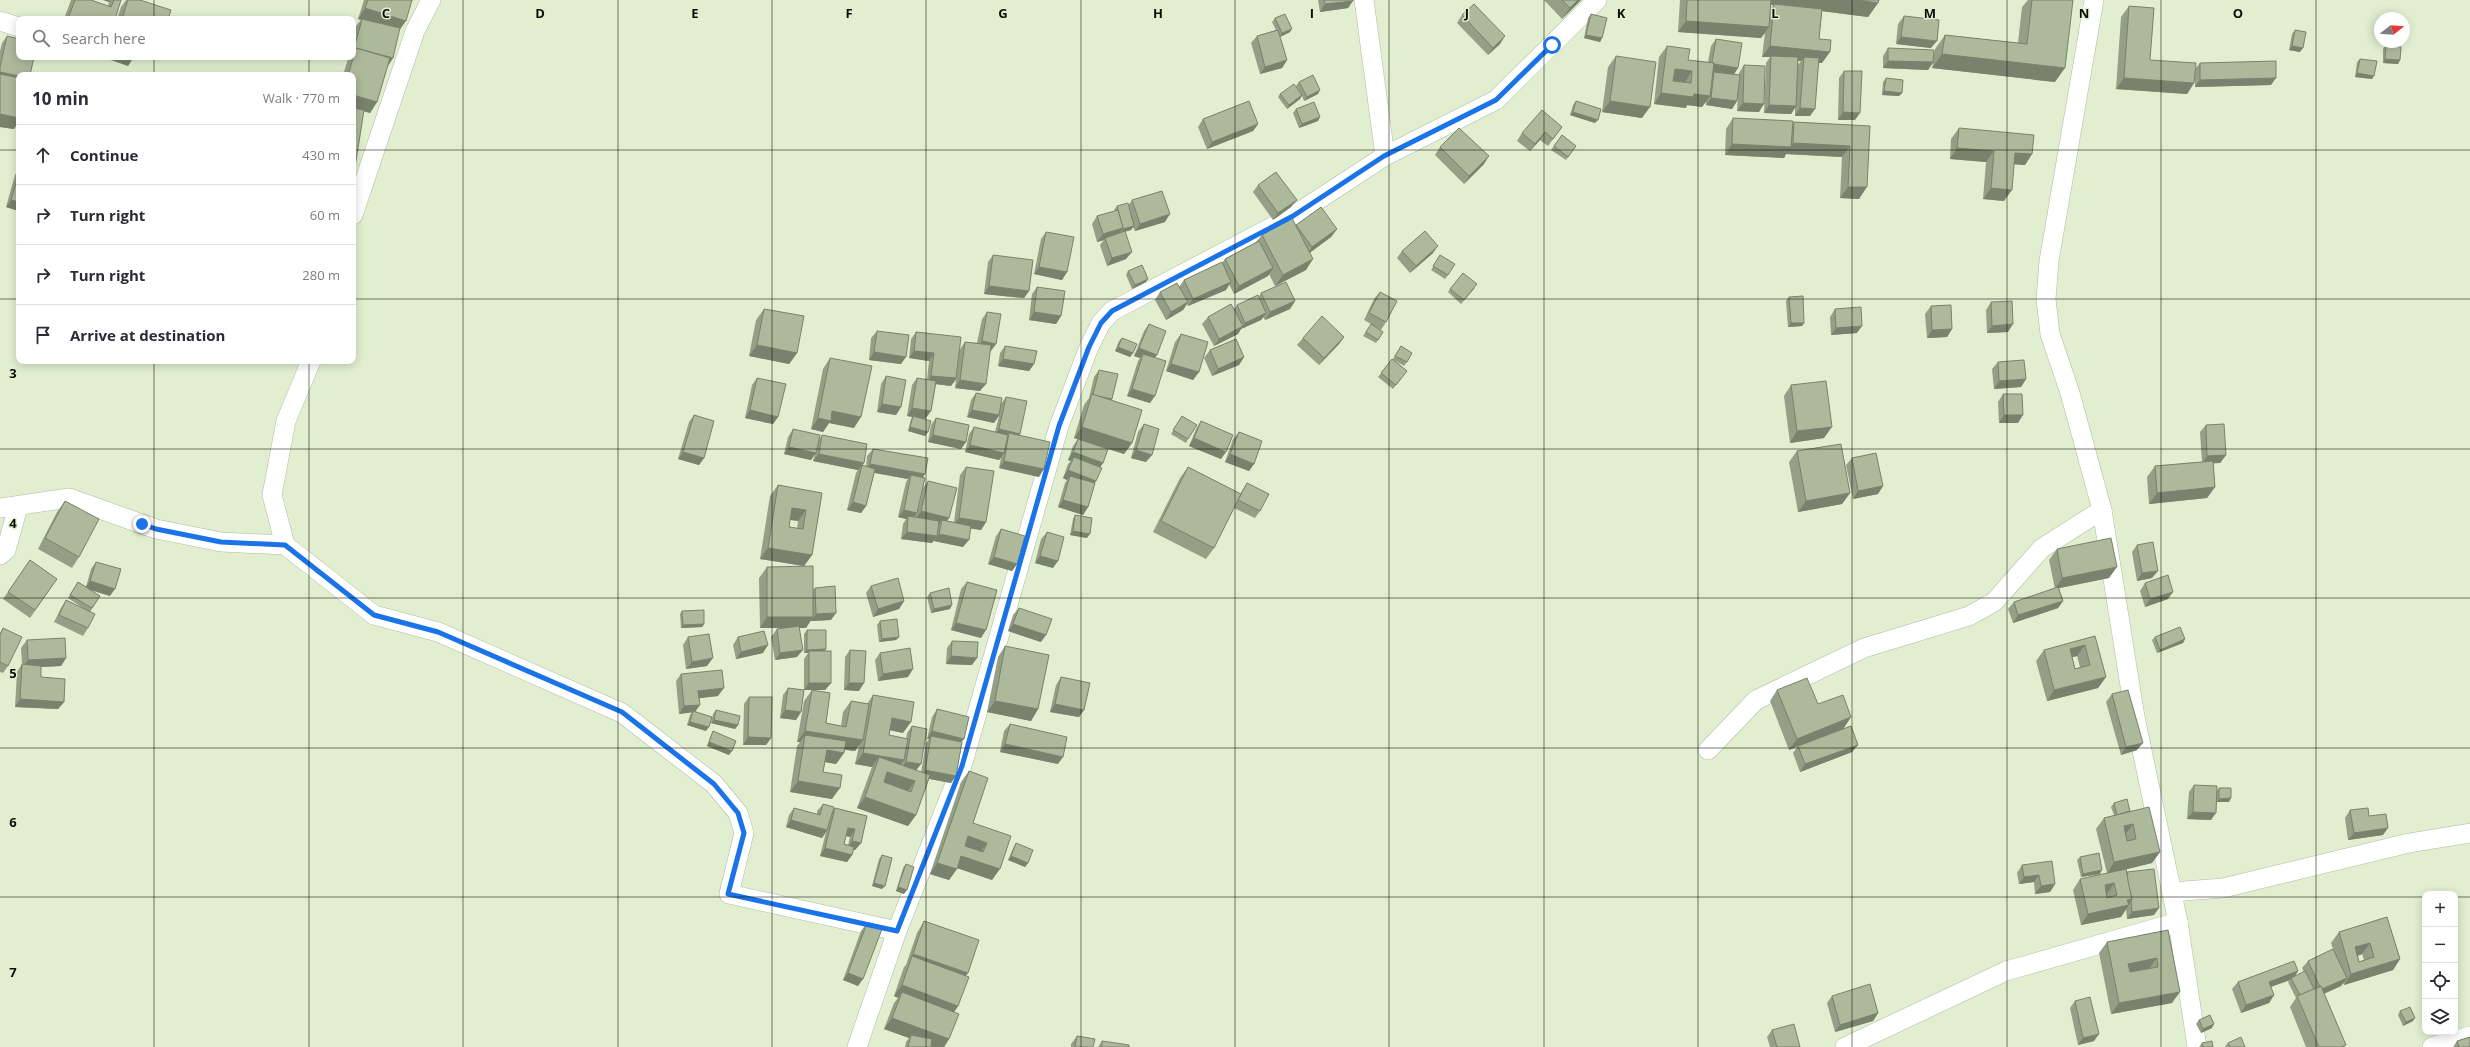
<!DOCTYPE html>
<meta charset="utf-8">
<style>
:root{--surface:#fff;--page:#f2f2f3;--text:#2b2b33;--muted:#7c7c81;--line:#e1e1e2}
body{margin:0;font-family:"Open Sans",sans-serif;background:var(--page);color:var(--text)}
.controls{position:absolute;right:12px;bottom:12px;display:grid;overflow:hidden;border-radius:8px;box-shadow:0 2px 10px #0003}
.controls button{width:36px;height:36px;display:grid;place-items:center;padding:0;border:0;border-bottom:1px solid var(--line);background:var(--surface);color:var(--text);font:20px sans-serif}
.compass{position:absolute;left:2374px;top:12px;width:36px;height:36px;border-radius:50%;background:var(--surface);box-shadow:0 2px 10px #0003;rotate:73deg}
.stop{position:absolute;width:12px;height:12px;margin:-9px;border:3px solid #1a73e8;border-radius:50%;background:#fff}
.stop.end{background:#1a73e8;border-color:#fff;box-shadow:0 1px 4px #0008}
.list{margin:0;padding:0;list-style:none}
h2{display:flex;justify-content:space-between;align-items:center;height:52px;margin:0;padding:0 16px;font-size:17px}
h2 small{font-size:13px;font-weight:400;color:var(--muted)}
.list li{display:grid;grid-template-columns:26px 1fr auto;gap:12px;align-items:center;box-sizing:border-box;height:60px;padding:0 16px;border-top:1px solid var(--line)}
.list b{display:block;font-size:15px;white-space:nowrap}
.list em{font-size:13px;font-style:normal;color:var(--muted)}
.icon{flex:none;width:22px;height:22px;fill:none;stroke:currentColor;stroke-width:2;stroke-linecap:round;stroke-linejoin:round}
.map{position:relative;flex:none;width:2470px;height:1047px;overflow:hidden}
.search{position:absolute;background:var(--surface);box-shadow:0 2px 10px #0003;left:16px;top:16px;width:340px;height:44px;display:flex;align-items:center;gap:10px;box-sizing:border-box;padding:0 14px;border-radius:8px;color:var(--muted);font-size:15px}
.panel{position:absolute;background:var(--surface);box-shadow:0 2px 10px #0003;left:16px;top:72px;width:340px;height:292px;border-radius:8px}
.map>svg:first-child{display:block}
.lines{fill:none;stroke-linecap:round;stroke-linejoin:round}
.street-casing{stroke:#afbc9e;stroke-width:20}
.street{stroke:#fff;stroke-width:19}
.wall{fill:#949f85;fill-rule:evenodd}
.shaded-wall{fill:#78826c}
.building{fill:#acb99b;stroke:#78826c;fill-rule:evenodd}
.route{stroke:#1a73e8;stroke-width:5}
.grid{fill:none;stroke:#0b0f05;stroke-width:1;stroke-opacity:0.55}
.grid-label{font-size:13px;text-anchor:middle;font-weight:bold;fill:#0b0f05;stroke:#e1efd0;stroke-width:3;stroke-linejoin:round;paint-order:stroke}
</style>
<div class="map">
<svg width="2470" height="1047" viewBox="0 0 2470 1047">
<rect width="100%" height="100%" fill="#e1efd0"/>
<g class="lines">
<g class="street-casing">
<g id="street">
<polyline points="1364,0 1385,156"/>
<polyline points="2094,0 2049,261 2046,299 2050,334 2070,393 2102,510 2135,717 2178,922 2197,1047"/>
<polyline points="0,21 19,27"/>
<polyline points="353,215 415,31 431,0"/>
<polyline points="0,508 69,498 156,529 221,542 285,545 374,615 438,632 622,713 714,784 738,813 744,833 729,894 897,931"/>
<polyline points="285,545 272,495 286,421 311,361"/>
<polyline points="0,555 6,550 18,507"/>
<polyline points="1708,750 1756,700 1864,648 1969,616 1994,602 2042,548 2102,510"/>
<polyline points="2172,892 2223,888 2409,843 2470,833"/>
<polyline points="857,1047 897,931 962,766 1059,426 1089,347 1101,323 1112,311 1293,216 1385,156 1496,100 1597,0"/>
<polyline points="1845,1047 2006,971 2178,922"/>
<polyline points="2432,1047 2470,1036"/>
</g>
</g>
<use href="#street" class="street"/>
</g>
<g class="wall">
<polygon points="71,0 91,0 108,6 109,2 103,0 121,0 115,19 64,19"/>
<polygon points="126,0 140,0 168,19 117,19 121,7"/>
<polygon points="364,0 412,0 399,31 393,58 388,65 377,102 370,113 363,111 355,167 353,170 353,75 343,75 348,59 349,57 353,57 353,40 356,26 361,20 358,19"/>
<polygon points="1318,0 1353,0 1348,8 1320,12"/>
<polygon points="1544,0 1581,0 1562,19"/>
<path d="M1680,0H1879L1878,3L1868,17L1822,11L1819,39L1822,63H1818L1810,116H1795V108L1791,114L1764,113L1766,63L1770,57H1762L1765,33L1761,38L1678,32ZM1771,5H1773L1770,10ZM1798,61H1801L1798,65V74Z"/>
<polygon points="2028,0 2073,0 2055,82 1932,68 1933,63 1928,70 1883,68 1883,56 1888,48 1933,58 1935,49 1945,35 2018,43 2022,7"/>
<polygon points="2129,6 2150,60 2195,69 2200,63 2271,85 2195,87 2195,76 2194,83 2187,94 2116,89 2121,17"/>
<polygon points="1591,14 1602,38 1600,42 1584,38 1588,18"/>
<polygon points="1462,15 1500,44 1488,55 1457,23"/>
<polygon points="1904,16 1931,48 1896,44 1898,24"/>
<polygon points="1275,18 1290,32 1280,37 1287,60 1282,68 1260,74 1251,43 1257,36 1276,30 1272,22"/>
<polygon points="2295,30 2300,52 2289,50 2292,34"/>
<polygon points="7,36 14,129 0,127 0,51 2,43"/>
<polygon points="1716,39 1734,74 1739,75 1739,73 1744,65 1759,112 1737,111 1738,93 1737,101 1732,109 1706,105 1706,102 1702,107 1687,105 1686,108 1654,104 1659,57 1667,46 1688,60 1708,62 1711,46"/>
<polygon points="2386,45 2400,60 2398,64 2383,63 2383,49"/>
<polygon points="1616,56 1642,118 1602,112 1608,67"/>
<polygon points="2360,59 2372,79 2355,77 2357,62"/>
<polygon points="1844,71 1855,120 1838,120 1839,78"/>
<polygon points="1886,78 1902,93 1899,96 1882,95 1883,82"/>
<polygon points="1299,82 1318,94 1304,101 1302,96 1300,99 1287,109 1278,97 1280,94 1299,90 1296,86"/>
<polygon points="1576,101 1595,123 1570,115 1573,105"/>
<polygon points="1296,109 1318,121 1299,128 1293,113"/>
<polygon points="1733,118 1792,125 1794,122 1870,126 1859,199 1840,198 1842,157 1786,154 1784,158 1725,155 1726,129"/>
<polygon points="1203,119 1258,124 1253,131 1207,149 1198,127"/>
<polygon points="1562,127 1548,146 1540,140 1530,151 1517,141 1522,133"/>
<polygon points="1959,128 2032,154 2025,165 2014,164 2004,201 1983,199 1986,162 1950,159 1951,139"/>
<polygon points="1562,135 1576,146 1566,160 1551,150"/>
<polygon points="1440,147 1484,164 1464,184 1435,155"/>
<polygon points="19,170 19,211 6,207 15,175"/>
<polygon points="1258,185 1291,207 1273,220 1253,192"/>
<polygon points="1132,200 1165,222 1135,231 1133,227 1131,230 1125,231 1126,259 1107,266 1100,245 1104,240 1097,242 1092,224 1097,216 1115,211 1114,210 1117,206 1128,206"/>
<polygon points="1296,225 1337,229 1331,237 1310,252 1306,270 1275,286 1269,274 1268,276 1234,294 1229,284 1226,290 1188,306 1187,304 1183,310 1166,320 1155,300 1160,292 1179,287 1184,280 1222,263 1225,259 1256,242 1262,235"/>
<polygon points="1046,232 1067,272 1062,280 1034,274 1041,239"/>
<polygon points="1402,251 1433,253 1410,273 1397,258"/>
<polygon points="993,255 1029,291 1024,298 984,294 988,262"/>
<polygon points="1440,255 1448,275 1445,279 1431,270"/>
<polygon points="1128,271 1146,282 1132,289 1126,275"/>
<polygon points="1037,287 1061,316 1056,324 1029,320 1032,294"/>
<polygon points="1475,288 1461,304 1448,292 1450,289"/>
<polygon points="1380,292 1386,322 1381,330 1371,324 1383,332 1376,343 1363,336 1371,324 1364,320 1374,299"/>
<polygon points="1261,293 1295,301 1290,309 1265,320 1263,317 1261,320 1241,329 1238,334 1214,346 1202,324 1208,317 1234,309 1237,305 1259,297"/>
<polygon points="1789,297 1804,323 1802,326 1788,327 1786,301"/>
<polygon points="1991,302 2008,332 1987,333 1986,310"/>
<polygon points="1931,306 1952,329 1947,337 1927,338 1925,314"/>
<polygon points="764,309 797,353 789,364 749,356 756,320"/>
<polygon points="1835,309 1857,333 1831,335 1830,317"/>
<polygon points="987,312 991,351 990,351 980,391 955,388 956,380 951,386 936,384 931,411 925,419 925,436 908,431 911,419 913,417 907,416 912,385 917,378 927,380 929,361 909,358 911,339 916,332 960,349 965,342 977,343 982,319"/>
<polygon points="1149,324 1155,357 1150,403 1127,396 1138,361 1140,358 1134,356 1144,331"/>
<polygon points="877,331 901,364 869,360 871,338"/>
<polygon points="1181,334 1199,372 1193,380 1166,371 1175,342"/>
<polygon points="1344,337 1339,344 1319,365 1297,345 1303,338"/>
<polygon points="1122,338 1133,353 1130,357 1115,351 1119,341"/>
<polygon points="1005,346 1034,364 1029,371 998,366 1000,353"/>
<polygon points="1401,346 1407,362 1404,366 1394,360 1407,371 1393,389 1378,377 1393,359"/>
<polygon points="1210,350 1244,357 1239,365 1212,376 1204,358"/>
<polygon points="830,358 854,428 829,423 823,432 811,429 823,369"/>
<polygon points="1998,362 2026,379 2021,387 1994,389 1992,369"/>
<polygon points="1099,370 1112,399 1112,401 1132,443 1124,454 1090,443 1103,463 1100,467 1095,483 1088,507 1083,515 1058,507 1065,483 1067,480 1063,478 1068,464 1071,461 1068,460 1073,446 1078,439 1074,438 1084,405 1089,398 1094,377"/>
<polygon points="886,376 901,407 896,415 877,412 881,384"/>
<polygon points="757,378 778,417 773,424 745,418 752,385"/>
<polygon points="1791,385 1824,438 1790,443 1784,396"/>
<polygon points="976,393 1001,404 1006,397 1020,434 1019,435 1039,477 999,468 1001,458 999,460 965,452 969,434 974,427 995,432 999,416 994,423 967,417 971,400"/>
<polygon points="2003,394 2018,423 1999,423 1998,402"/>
<polygon points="694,415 704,458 699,465 678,459 689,422"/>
<polygon points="1182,416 1188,439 1186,443 1171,434"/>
<polygon points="936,418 966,442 961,449 928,442 931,425"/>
<polygon points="1201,421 1221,459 1189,446 1196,429"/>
<polygon points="1144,424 1146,462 1131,458 1138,432"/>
<polygon points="2206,425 2226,455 2220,463 2213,463 2215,487 2207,498 2149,504 2147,477 2155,466 2202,462 2200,432"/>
<polygon points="793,429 819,440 822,435 864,463 862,465 866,466 867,456 873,449 925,474 923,477 918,510 923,488 928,481 949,518 947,521 954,522 960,475 966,467 986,522 981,530 971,528 963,547 934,541 934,540 932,543 901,539 903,524 906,519 898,517 906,482 908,479 874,473 866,506 861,513 847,510 856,473 858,470 813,461 815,454 811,460 784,454 788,437"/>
<polygon points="1239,432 1254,464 1249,471 1225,462 1233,439"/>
<polygon points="1797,451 1850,493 1842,504 1798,512 1789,462"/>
<polygon points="1852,458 1883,486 1878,494 1853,499 1846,465"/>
<polygon points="1188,467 1240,494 1247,483 1260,511 1255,518 1234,508 1214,548 1206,559 1153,532 1180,478"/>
<path d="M778,485L822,493L812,555L804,566L760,559L770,496ZM790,520L798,521L797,529L789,527Z"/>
<polygon points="65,501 79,557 72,568 38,549 57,512"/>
<polygon points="1075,515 1087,538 1070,535 1073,519"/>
<polygon points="1001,529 1017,564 1012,571 988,564 996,536"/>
<polygon points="1047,532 1053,568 1035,563 1041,539"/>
<polygon points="2137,545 2152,578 2137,581 2132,552"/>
<polygon points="2057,549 2109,578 2059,588 2063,601 2058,608 2013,623 2008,609 2014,602 2055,589 2049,560"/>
<polygon points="30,560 57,579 30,618 3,599"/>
<polygon points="96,562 110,596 90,590 100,596 90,612 88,628 83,636 54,622 61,608 66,600 86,610 68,598 78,582 86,587 91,569"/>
<polygon points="767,567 813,590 815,588 831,620 811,621 811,620 806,628 800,628 797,657 775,660 771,637 777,629 787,628 760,628 759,578"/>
<polygon points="967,582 981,638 951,630 961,589"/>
<polygon points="2145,583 2168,599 2145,607 2140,591"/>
<polygon points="871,586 904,601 899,609 873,617 866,593"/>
<polygon points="930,593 950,609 931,613 927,597"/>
<polygon points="1019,608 1041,642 1008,631 1013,615"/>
<polygon points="682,611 704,624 702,627 681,628 680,614"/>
<polygon points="880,621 899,637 896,640 879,642 877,625"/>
<polygon points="3,628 8,666 3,673 0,672 0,633"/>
<polygon points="807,630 825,651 831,683 825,690 804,690 801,712 796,720 780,718 783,695 788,688 804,690 804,659 808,653 804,653 804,634"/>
<path d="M2095,636L2106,677L2098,688L2047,701L2036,661L2044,650ZM2077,656L2080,667L2075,669L2072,657Z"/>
<polygon points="688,637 707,666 686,669 683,645"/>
<polygon points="738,637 763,653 736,659 733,645"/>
<polygon points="2155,637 2185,639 2183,643 2157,653 2152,640"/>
<polygon points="27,640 66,658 61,666 41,667 41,677 64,702 58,709 15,707 17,672 22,664 21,648"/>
<polygon points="952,641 972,665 946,664 947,648"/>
<polygon points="1005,646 1038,709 1031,721 987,712 998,657"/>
<polygon points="850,650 859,691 844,690 845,657"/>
<polygon points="880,653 908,677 878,681 875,660"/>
<polygon points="681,674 718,696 699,698 695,712 706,731 687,725 690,715 692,712 679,714 676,681"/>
<polygon points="1061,677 1084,710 1079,717 1050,712 1056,685"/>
<polygon points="812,690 826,723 841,726 843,712 851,701 867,704 873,695 903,733 890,730 889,735 906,739 907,733 912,726 916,771 921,772 926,743 929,739 927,739 932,717 937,709 962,742 951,783 929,779 916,815 908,826 857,808 872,767 855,764 859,746 855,751 844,750 844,753 836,764 825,762 823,772 832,799 790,792 797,746 800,742 797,742 804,701"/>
<polygon points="1777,690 1818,704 1844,728 1858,745 1852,752 1800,772 1793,753 1798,746 1789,750 1770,701"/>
<polygon points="2112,694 2137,750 2121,755 2106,702"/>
<polygon points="749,697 771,738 766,745 743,745 744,704"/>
<polygon points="716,710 738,725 735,729 711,723 713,714"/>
<polygon points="1010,724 1058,764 1000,752 1004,731"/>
<polygon points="713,731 729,755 707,746 711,735"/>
<polygon points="969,771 973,823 1011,836 992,880 957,868 949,880 930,874 961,782"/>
<polygon points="2194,785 2217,791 2219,788 2229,802 2217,802 2211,820 2187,819 2189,792"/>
<polygon points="2114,803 2130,811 2160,852 2152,863 2114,872 2127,873 2127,872 2154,915 2127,919 2126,909 2121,917 2081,925 2073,890 2080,879 2107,873 2096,829 2104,818 2114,815 2111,807"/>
<path d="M823,804L832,813L835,808L867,816L861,843L855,850H853L852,855L847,862L820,856L826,832L822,838L786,827L789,815L794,808L817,814V811ZM846,836L850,837L848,845L844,844Z"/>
<polygon points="2350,810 2369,816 2383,835 2348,840 2345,818"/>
<polygon points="1016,843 1028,863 1025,867 1008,860 1014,846"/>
<polygon points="882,855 882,889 872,886 879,859"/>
<polygon points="2080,857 2100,874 2081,877 2077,860"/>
<polygon points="906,864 904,894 896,891 903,868"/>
<polygon points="2022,865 2055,884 2050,892 2035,894 2034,882 2019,884 2017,873"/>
<path d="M2387,917L2400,959L2393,970L2344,985L2343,983L2341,986L2324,994L2346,1045L2344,1047H2306L2290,1007L2296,998L2288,982L2290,980L2271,987L2274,995L2269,1003L2241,1013L2232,989L2238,982L2298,971L2295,976L2304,972L2302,968L2308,961L2333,949L2331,943L2339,932ZM2362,954L2364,960L2359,962L2358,956Z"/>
<polygon points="924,921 965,976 958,1006 954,1012 949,1039 944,1047 931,1046 931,1047 905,1047 906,1042 909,1038 884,1029 894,1003 898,998 894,996 904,967 906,965 917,933"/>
<polygon points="867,923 858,986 843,980 861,931"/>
<polygon points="2168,930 2172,1003 2111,1014 2099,953 2107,942"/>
<polygon points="1832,996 1878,1013 1873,1021 1835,1032 1827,1003"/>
<polygon points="2075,1001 2094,1041 2078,1045 2070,1008"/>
<polygon points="2400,1011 2413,1021 2403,1026 2398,1015"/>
<polygon points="2199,1020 2212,1028 2201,1033 2196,1024"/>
<polygon points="1772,1030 1800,1047 1770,1047 1767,1037"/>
<polygon points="1077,1036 1093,1047 1071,1047 1071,1044"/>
<polygon points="1102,1041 1129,1047 1098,1047"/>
<polygon points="2457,1041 2470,1047 2453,1047"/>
<polygon points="2202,1043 2213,1047 2199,1047"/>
<polygon points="2228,1043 2245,1047 2226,1047 2225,1046"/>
</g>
<g class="shaded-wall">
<polygon points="103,0 110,0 109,2"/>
<polygon points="1578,0 1581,0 1562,19 1570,8"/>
<polygon points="1770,0 1856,0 1878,3 1868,17 1774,5 1774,4 1773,5 1767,4"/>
<polygon points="1353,1 1348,8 1320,12 1325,4"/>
<polygon points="365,8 406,21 398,32 362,19 361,20 358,19"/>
<polygon points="1686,21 1769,27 1761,38 1678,32"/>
<polygon points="1292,29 1290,32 1280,37 1282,33"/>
<polygon points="1586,35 1602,38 1600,42 1584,38"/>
<polygon points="1505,36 1500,44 1488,55 1493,48"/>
<polygon points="1901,37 1937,41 1931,48 1896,44"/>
<polygon points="1770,46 1830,52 1822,63 1803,61 1804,57 1801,61 1771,58 1771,56 1770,57 1762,57"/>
<polygon points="2292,46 2303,48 2300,52 2289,50"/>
<polygon points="355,49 393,58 388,66"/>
<polygon points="1942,54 2065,68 2055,82 1932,68"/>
<polygon points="106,57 134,57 128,66 105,58"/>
<polygon points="2385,59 2400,60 2398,64 2383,63"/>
<polygon points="1287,60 1282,68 1260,74 1265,67"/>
<polygon points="1888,61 1933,62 1928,70 1883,68"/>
<polygon points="1712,64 1738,68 1733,76 1707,71"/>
<polygon points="1675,69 1692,71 1685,82 1667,80"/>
<polygon points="0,72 19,76 19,85 0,81"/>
<polygon points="2357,73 2374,76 2372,79 2355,77"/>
<polygon points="2124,78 2194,83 2187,94 2116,89"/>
<polygon points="2276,78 2271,85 2195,87 2200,80"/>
<polygon points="1320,90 1318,94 1304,101 1307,97"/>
<polygon points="1884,91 1902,93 1899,96 1882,95"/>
<polygon points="1661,93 1694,94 1710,96 1702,107 1687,105 1686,108 1654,104"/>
<polygon points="353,95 377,102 370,113 353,108"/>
<polygon points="1302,95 1300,99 1287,109 1289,105"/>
<polygon points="1711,98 1737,101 1732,109 1706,105"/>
<polygon points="1610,101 1650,107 1642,118 1602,112"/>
<polygon points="1743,103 1764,104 1759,112 1737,111"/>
<polygon points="1769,105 1796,106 1791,114 1764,113"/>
<polygon points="1800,108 1815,109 1810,116 1795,116"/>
<polygon points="1573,112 1598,120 1595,123 1570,115"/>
<polygon points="1843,112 1860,113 1855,120 1838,120"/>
<polygon points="0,114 19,118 19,122 14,129 0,127"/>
<polygon points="1320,117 1318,121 1299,128 1302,124"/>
<polygon points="1258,124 1253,131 1207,149 1212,142"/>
<polygon points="1545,132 1540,140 1530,151 1535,144"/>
<polygon points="1793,143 1850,146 1842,157 1786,154 1784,158 1725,155 1732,144 1791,146"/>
<polygon points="1957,148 1994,151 1986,162 1950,159"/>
<polygon points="2015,153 2032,154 2025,165 2007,164"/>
<polygon points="1489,156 1484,164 1464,184 1469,176"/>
<polygon points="1848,187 1867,187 1859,199 1840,198"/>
<polygon points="1991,188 2012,190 2004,201 1983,199"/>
<polygon points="11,200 19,202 19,211 6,207"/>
<polygon points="1297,200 1291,207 1273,220 1278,213"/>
<polygon points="1170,214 1165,222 1135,231 1140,224"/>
<polygon points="1134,226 1131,230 1121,233 1123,229"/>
<polygon points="1123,228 1118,235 1105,238 1104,240 1097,242 1103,234"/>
<polygon points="1337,229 1331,237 1307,255 1312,247"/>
<polygon points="1438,246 1433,253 1410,273 1416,266"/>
<polygon points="1132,252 1126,259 1107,266 1112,258"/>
<polygon points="1313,259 1306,270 1275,286 1283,275"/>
<polygon points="1039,267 1067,272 1062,280 1034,274"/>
<polygon points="1273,268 1268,276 1234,294 1239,286"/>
<polygon points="1148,279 1146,282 1132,289 1135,285"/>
<polygon points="1231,282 1226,290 1188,306 1193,299"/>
<polygon points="989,286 1029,291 1024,298 984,294"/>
<polygon points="1295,301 1290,309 1265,320 1270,312"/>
<polygon points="1188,302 1183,310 1166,320 1171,312"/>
<polygon points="1034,312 1061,316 1056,324 1029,320"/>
<polygon points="1266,313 1261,320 1241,329 1238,334 1214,346 1219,339 1242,327 1245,323"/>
<polygon points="1791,323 1804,323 1802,326 1788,327"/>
<polygon points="2013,324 2008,332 1987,333 1992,326"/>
<polygon points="1862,326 1857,333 1831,335 1836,328"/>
<polygon points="1952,329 1947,337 1927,338 1932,330"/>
<polygon points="1344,337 1339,344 1319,365 1324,358"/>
<polygon points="982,341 996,344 991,351 977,348"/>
<polygon points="757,345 797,353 789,364 749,356"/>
<polygon points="1118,347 1133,353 1130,357 1115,351"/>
<polygon points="1139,348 1157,355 1151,363 1143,354 1140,358 1134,356"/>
<polygon points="914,351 934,353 929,361 909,358"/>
<polygon points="874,352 906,357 901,364 869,360"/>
<polygon points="1244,357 1239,365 1212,376 1218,369"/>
<polygon points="1003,359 1034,364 1029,371 998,366"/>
<polygon points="1171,364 1199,372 1193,380 1166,371"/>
<polygon points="931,376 956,378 951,386 926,383"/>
<polygon points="2026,379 2021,387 1994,389 1999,381"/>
<polygon points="960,380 986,384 980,391 955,388"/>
<polygon points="1132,389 1155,396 1150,403 1127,396"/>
<polygon points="882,404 901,407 896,415 877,412"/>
<polygon points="912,408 931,411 925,419 907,416"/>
<polygon points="750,410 778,417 773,424 745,418"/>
<polygon points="972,410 999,415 994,423 967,417"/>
<polygon points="832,411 861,417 854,428 829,423 823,432 811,429 818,418"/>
<polygon points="2004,415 2023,415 2018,423 1999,423"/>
<polygon points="910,427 928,432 925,436 908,431"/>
<polygon points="1082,427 1132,443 1124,454 1074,438"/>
<polygon points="1832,427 1824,438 1790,443 1797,431"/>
<polygon points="999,429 1020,434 1015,441 1009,433 1005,439 994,436"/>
<polygon points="933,435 966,442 961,449 928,442"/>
<polygon points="1194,438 1226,452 1221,459 1189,446"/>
<polygon points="970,445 1004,453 999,460 965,452"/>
<polygon points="789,447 816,453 811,460 784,454"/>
<polygon points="1136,450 1152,455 1146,462 1131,458"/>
<polygon points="683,452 704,458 699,465 678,459"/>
<polygon points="1073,452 1103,463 1098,470 1074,457 1071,461 1068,460"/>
<polygon points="819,454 864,463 858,470 813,461"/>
<polygon points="1230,454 1254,464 1249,471 1225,462"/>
<polygon points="2226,455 2220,463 2202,464 2207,456"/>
<polygon points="1004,461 1044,469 1039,477 999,468"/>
<polygon points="870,464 925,474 920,481 911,475 908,479 865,471"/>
<polygon points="1068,470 1096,481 1091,489 1070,476 1067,480 1063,478"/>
<polygon points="1883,486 1878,494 1853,499 1858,491"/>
<polygon points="2215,487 2207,498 2149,504 2157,493"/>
<polygon points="1850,493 1842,504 1798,512 1806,501"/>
<polygon points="1063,500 1088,507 1083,515 1058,507"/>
<polygon points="853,502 866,506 861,513 847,510"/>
<polygon points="792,508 806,510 798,521 785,519"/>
<polygon points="904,510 917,513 912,520 908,516 906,519 898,517"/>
<polygon points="921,511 949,518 944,525 942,520 939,524 916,518"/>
<polygon points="959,518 986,522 981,530 953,526"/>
<polygon points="1073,531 1090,534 1087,538 1070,535"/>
<polygon points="907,532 937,536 932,543 901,539"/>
<polygon points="939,534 969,540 963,547 934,541"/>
<polygon points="768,548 812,555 804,566 760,559"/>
<polygon points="1040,556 1058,561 1053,568 1035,563"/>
<polygon points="994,557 1017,564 1012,571 988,564"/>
<polygon points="2117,567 2109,578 2055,589 2062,578"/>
<polygon points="2158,571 2152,578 2137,581 2142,573"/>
<polygon points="90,581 115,589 110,596 85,588"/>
<polygon points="2173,592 2168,599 2145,607 2150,599"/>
<polygon points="904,601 899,609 873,617 878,609"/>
<polygon points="2063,601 2058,608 2013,623 2018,615"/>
<polygon points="952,605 950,609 931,613 934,609"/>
<polygon points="836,613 831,620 811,621 816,614"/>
<polygon points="767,617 813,617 806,628 760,628"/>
<polygon points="956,623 986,630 981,638 951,630"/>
<polygon points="704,624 702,627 681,628 683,625"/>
<polygon points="1013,624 1046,635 1041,642 1008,631"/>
<polygon points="899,637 896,640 879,642 882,639"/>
<polygon points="2185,639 2183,643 2157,653 2160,650"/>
<polygon points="768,645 763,653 736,659 741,652"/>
<polygon points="2085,645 2077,656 2062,660 2070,649"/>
<polygon points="826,649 824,653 809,651 808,653 804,653 807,650"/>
<polygon points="803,650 797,657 775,660 780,653"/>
<polygon points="951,656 977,658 972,665 946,664"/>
<polygon points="66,658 61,666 22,668 28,660"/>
<polygon points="713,658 707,666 686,669 692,662"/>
<polygon points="913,669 908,677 878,681 883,674"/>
<polygon points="2106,677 2098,688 2047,701 2054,690"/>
<polygon points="809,683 831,683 825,690 804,690"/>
<polygon points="849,683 864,683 859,691 844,690"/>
<polygon points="724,688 718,696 693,699 698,691"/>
<polygon points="20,699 64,702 58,709 15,707"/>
<polygon points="995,701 1038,709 1031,721 987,712"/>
<polygon points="1055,704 1084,710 1079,717 1050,712"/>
<polygon points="700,705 695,712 679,714 684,706"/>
<polygon points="785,710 801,712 796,720 780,718"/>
<polygon points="1851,717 1844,728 1789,750 1797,739"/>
<polygon points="892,718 911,722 903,733 884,729"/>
<polygon points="714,720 738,725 735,729 711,723"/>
<polygon points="690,722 709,727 706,731 687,725"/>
<polygon points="805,731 863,740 855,751 804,743 805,735 800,742 797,742"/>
<polygon points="932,731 964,739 959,746 931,736 929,739 927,739"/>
<polygon points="748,737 771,738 766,745 743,745"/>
<polygon points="709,742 732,751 729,755 707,746"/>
<polygon points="2143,743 2137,750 2121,755 2126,747"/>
<polygon points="1005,744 1063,757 1058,764 1000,752"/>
<polygon points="1858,745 1852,752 1800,772 1805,764"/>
<polygon points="827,750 844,753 836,764 819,761"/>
<polygon points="863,753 904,760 896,771 879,757 872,767 855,764"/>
<polygon points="906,762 921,764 915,772 900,769"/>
<polygon points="925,770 956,776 951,783 920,777"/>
<polygon points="887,772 915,781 907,792 880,783"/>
<polygon points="798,781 840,788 832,799 790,792"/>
<polygon points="865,797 916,815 908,826 857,808"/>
<polygon points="2231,798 2229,802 2217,802 2219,799"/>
<polygon points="2193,812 2216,813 2211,820 2187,819"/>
<polygon points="791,820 827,830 822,838 786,827"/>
<polygon points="2133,824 2125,835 2124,826"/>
<polygon points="848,828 855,829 850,837 843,835"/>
<polygon points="2388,828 2383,835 2348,840 2354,833"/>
<polygon points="968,836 987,843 979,854 961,847"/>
<polygon points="852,841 861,843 855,850 847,848"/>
<polygon points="825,848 852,855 847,862 820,856"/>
<polygon points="2160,852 2152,863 2107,874 2114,862"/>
<polygon points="961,856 1000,869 992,880 954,867"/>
<polygon points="1011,856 1028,863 1025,867 1008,860"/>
<polygon points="937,863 957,869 949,880 930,874"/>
<polygon points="2102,870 2100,874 2081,877 2083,874"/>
<polygon points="2039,875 2034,882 2019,884 2024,877"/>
<polygon points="874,883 885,886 882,889 872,886"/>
<polygon points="2114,883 2107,894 2105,885"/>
<polygon points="2055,884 2050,892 2035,894 2041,886"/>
<polygon points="898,887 907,890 904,894 896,891"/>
<polygon points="2132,899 2128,906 2129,905 2121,917 2081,925 2088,914"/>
<polygon points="2159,908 2154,915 2127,919 2132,912"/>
<polygon points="2370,943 2362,954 2348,958 2355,947"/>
<polygon points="913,954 968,973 960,984 912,956 906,965"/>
<polygon points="2157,958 2149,969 2120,975 2128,964"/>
<polygon points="2400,959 2393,970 2344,985 2351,974"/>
<polygon points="2298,971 2293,979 2291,978 2290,980 2264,989 2269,982"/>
<polygon points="848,973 863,979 858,986 843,980"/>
<polygon points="2347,978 2341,986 2316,997 2321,990"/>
<polygon points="902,985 958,1006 951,1017 902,992 898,998 894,996"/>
<polygon points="2180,992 2172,1003 2111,1014 2119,1003"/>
<polygon points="2274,995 2269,1003 2241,1013 2246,1005"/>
<polygon points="1878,1013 1873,1021 1835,1032 1840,1025"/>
<polygon points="892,1018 949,1039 944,1047 932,1047 910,1039 911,1035 909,1038 884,1029"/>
<polygon points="2415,1018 2413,1021 2403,1026 2406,1022"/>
<polygon points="2214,1024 2212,1028 2201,1033 2203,1029"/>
<polygon points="2099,1034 2094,1041 2078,1045 2083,1038"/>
</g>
<g class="building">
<polygon points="75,0 91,0 111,7 114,0 121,0 115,19 68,19"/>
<polygon points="128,0 140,0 171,10 168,19 122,19"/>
<polygon points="368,0 412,0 406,21 365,8"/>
<polygon points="1324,0 1353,0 1353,1 1325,4"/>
<polygon points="1562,0 1578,0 1570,8"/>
<polygon points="1687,0 1771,0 1769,27 1686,21"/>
<polygon points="1856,0 1879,0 1878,3"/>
<polygon points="2032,0 2073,0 2065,68 1942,54 1945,35 2027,44"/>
<polygon points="1474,4 1505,36 1493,48 1462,15"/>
<polygon points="1774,4 1822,9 1819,39 1831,40 1830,52 1770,46"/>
<polygon points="2129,6 2154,8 2150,60 2196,63 2194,83 2124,78"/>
<polygon points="1285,14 1292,29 1282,33 1275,18"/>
<polygon points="1591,14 1607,18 1602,38 1586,35"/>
<polygon points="1904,16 1939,20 1937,41 1901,37"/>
<polygon points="362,19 400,28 393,58 356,48 355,49 354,49"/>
<polygon points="1278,30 1287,60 1265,67 1257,36"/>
<polygon points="2295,30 2306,32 2303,48 2292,46"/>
<polygon points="7,36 19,39 19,57 34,57 30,75 19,75 19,76 0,72 0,67"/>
<polygon points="1716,39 1742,43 1738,68 1714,64 1714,63 1712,62"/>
<polygon points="2386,45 2401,47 2400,60 2385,59"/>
<path d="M1667,46L1690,49L1688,60L1714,63L1710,96L1694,94L1693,97L1661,93ZM1675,69L1692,71L1691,83L1673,81Z"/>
<polygon points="356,48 390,58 377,102 353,95 353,75 348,75"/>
<polygon points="1888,48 1934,50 1933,62 1888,61"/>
<polygon points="1616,56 1656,62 1650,107 1610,101"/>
<polygon points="1771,56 1798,57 1796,106 1769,105"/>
<polygon points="1804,57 1819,58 1815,109 1800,108"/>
<polygon points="2360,59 2377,61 2374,76 2357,73"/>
<polygon points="2276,61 2276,78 2200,80 2200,63"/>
<polygon points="1744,65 1765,66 1764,104 1743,103"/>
<polygon points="1844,71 1862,71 1860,113 1843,112"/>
<polygon points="1714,72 1740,75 1737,101 1711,98"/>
<polygon points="0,74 19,78 19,118 0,114"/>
<polygon points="1313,75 1320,90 1307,97 1299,82"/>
<polygon points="1886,78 1903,80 1902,93 1884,91"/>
<polygon points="1294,84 1302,95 1289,105 1280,94"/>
<polygon points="1249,101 1258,124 1212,142 1203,119"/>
<polygon points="1576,101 1601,109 1598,120 1573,112"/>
<polygon points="1314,102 1320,117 1302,124 1296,109"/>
<polygon points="353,108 364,110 355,167 353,167"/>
<polygon points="1542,110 1562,127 1553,139 1545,132 1535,144 1522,133"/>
<polygon points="1733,118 1793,121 1791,147 1732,144"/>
<polygon points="1794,122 1870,126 1867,187 1848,187 1850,146 1793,143"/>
<polygon points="1459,128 1489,156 1469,176 1440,147"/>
<polygon points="1959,128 2034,135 2032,154 2015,153 2012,190 1991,188 1994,151 1957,148"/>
<polygon points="1562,135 1576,146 1568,157 1554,146"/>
<polygon points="1276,172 1297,200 1278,213 1258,185"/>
<polygon points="19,173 19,202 11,200"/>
<polygon points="1162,191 1170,214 1140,224 1132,200"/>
<polygon points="1128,203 1134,226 1123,229 1123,228 1117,206"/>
<polygon points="1321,207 1337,229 1312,247 1296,225"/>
<polygon points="1118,210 1123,228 1103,234 1097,216"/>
<polygon points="1292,218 1313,259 1283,275 1262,235"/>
<polygon points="1125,231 1132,252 1112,258 1105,238"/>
<polygon points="1425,231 1438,246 1416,266 1402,251"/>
<polygon points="1046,232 1074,237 1067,272 1039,267"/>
<polygon points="1259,241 1273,268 1239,286 1225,259"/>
<polygon points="993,255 1033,260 1029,291 989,286"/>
<polygon points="1440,255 1455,264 1448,275 1433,266"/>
<polygon points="1222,262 1231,282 1193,299 1184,280"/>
<polygon points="1142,265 1148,279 1135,285 1128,271"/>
<polygon points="1463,273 1477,284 1464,300 1450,289"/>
<polygon points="1286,282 1295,301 1270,312 1261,293"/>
<polygon points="1177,283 1188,302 1171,312 1160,292"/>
<polygon points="1037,287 1065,291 1061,316 1034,312"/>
<polygon points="1380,292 1397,301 1386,322 1369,313"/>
<polygon points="1258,295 1266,313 1245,323 1237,305"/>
<polygon points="1803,296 1804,323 1791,323 1789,297"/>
<polygon points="2012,301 2013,324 1992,326 1991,302"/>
<polygon points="1231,304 1243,326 1219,339 1208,317"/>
<polygon points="1951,305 1952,329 1932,330 1931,306"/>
<polygon points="1861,307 1862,326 1836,328 1835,309"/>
<polygon points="764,309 804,316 797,353 757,345"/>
<polygon points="987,312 1001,314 996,344 982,341"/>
<polygon points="1322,316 1344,337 1324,358 1303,338"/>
<polygon points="1149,324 1166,331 1157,355 1139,348"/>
<polygon points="1371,324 1383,332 1378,340 1366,332"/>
<polygon points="877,331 909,335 906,357 874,352"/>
<polygon points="916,332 961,337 956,378 931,376 934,353 914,351"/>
<polygon points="1181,334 1208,342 1199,372 1171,364"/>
<polygon points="1122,338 1137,344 1133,353 1118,347"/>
<polygon points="1236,339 1244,357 1218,369 1210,350"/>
<polygon points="965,342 991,345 986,384 960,380"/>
<polygon points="1005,346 1037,351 1034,364 1003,359"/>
<polygon points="1401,346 1412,353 1407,362 1395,356"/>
<polygon points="1143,354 1166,361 1155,396 1132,389"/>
<polygon points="830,358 872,366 861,417 832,411 831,421 818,418"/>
<polygon points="1392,359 1407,371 1396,385 1381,373"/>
<polygon points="2024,360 2026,379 1999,381 1998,362"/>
<polygon points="1099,370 1118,374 1112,399 1093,395"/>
<polygon points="886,376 906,380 901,407 882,404"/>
<polygon points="757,378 786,384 778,417 750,410"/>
<polygon points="917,378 936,381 931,411 912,408"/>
<polygon points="1826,381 1832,427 1797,431 1791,385"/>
<polygon points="976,393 1002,398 999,415 972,410"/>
<polygon points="1092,394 1142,410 1132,443 1082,427"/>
<polygon points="2003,394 2022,394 2023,415 2004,415"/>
<polygon points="1006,397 1027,401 1020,434 999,429"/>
<polygon points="694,415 714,421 704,458 683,452"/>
<polygon points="913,416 931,421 928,432 910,427"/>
<polygon points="1182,416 1197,425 1188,439 1173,430"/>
<polygon points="936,418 969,425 966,442 933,435"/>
<polygon points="1201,421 1233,435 1226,452 1194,438"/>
<polygon points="1144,424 1159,429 1152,455 1136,450"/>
<polygon points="2224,424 2226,455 2207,456 2206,425"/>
<polygon points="974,427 1008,435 1004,453 970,445"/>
<polygon points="793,429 820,435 816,453 789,447"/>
<polygon points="1239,432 1262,441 1254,464 1230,454"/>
<polygon points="1009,433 1050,442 1044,469 1004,461"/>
<polygon points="822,435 867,444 864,463 819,454"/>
<polygon points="1078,439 1108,449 1103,463 1073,452"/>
<polygon points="1841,444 1850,493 1806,501 1797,451"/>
<polygon points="873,449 928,458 925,474 870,464"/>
<polygon points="1876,453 1883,486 1858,491 1852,458"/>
<polygon points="1074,457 1102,468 1096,481 1068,470"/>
<polygon points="2213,461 2215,487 2157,493 2155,466"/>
<polygon points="862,465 875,469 866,506 853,502"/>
<polygon points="966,467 994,471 986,522 959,518"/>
<polygon points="1188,467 1241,494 1214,548 1161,521"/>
<polygon points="911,475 925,478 917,513 904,510"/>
<polygon points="1070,476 1095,483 1088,507 1063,500"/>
<polygon points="928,481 957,488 949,518 921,511"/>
<polygon points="1247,483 1269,494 1260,511 1238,500"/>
<path d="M778,485L822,493L812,555L768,548ZM792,508L806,510L803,529L789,527Z"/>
<polygon points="65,501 99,519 79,557 45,538"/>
<polygon points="1075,515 1092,518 1090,534 1073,531"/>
<polygon points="908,516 939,521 937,536 907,532"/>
<polygon points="942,520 971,526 969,540 939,534"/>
<polygon points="1001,529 1025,536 1017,564 994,557"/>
<polygon points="1047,532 1064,537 1058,561 1040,556"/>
<polygon points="2111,538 2117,567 2062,578 2057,549"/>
<polygon points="2153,542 2158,571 2142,573 2137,545"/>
<polygon points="30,560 57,579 35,610 8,592"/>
<polygon points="96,562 121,569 115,589 90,581"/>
<polygon points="813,566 813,617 767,617 767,567"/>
<polygon points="2168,575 2173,592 2150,599 2145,583"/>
<polygon points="898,578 904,601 878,609 871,586"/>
<polygon points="78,582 100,596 92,608 70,595"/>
<polygon points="967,582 997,590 986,630 956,623"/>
<polygon points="835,586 836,613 816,614 815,588"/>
<polygon points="2058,587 2063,601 2018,615 2014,602"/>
<polygon points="949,588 952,605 934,609 930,593"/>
<polygon points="66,600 95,614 88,628 59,615"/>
<polygon points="1019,608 1052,619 1046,635 1013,624"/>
<polygon points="704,610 704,624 683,625 682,611"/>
<polygon points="897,619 899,637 882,639 880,621"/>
<polygon points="799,626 803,650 780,653 777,629"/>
<polygon points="2180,627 2185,639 2160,650 2155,637"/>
<polygon points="3,628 22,637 8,666 0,662 0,635"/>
<polygon points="807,630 826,630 826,649 807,650"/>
<polygon points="764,631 768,645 741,652 738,637"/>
<polygon points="709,634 713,658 692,662 688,637"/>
<path d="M2095,636L2106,677L2054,690L2044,650ZM2085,645L2090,665L2075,669L2070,649Z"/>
<polygon points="65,638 66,658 28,660 27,640"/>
<polygon points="952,641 978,642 977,658 951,656"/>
<polygon points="1005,646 1049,655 1038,709 995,701"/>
<polygon points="910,648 913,669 883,674 880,653"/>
<polygon points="850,650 866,651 864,683 849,683"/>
<rect x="809" y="651" width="22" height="32"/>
<polygon points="22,664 41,666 41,677 65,679 64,702 20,699"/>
<polygon points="722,670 724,688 698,691 700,705 684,706 681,674"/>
<polygon points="1061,677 1090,683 1084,710 1055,704"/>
<polygon points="1807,678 1818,704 1843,695 1851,717 1797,739 1777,690"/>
<polygon points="788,688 804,690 801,712 785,710"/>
<polygon points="812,690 830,693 826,723 846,727 851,701 869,704 863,740 805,731"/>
<polygon points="2128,690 2143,743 2126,747 2112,694"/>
<polygon points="873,695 914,702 911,722 892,718 889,735 908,739 904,760 863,753"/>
<polygon points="749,697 772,697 771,738 748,737"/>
<polygon points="937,709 969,717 964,739 932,731"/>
<polygon points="716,710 740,716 738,725 714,720"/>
<polygon points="693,711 712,717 709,727 690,722"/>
<polygon points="1010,724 1067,737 1063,757 1005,744"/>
<polygon points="912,726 927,729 921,764 906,762"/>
<polygon points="1851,726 1858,745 1805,764 1798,746"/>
<polygon points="713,731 736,741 732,751 709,742"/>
<polygon points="805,735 846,741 844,753 827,750 823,772 842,775 840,788 798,781"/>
<polygon points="931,736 962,742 956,776 925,770"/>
<path d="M879,757L930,775L916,815L865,797ZM887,772L915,781L911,792L884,782Z"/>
<path d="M969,771L988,778L973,823L1011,836L1000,869L961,856L957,869L937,863ZM968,836L987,843L983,852L965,846Z"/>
<polygon points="2194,785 2217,786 2216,813 2193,812"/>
<polygon points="2219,788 2231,788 2231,798 2219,799"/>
<polygon points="2127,799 2130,811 2117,815 2114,803"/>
<polygon points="823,804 834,807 827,830 791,820 794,808 820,815"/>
<path d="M2149,807L2160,852L2114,862L2104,818ZM2133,824L2136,839L2127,841L2124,826Z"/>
<polygon points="835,808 867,816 861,843 852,841 855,829 848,828 844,844 854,847 852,855 825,848"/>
<polygon points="2368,808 2369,816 2386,814 2388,828 2354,833 2350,810"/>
<polygon points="1016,843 1033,850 1028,863 1011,856"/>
<polygon points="2099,853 2102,870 2083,874 2080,857"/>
<polygon points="882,855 892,858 885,886 874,883"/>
<polygon points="2052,861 2055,884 2041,886 2039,875 2024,877 2022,865"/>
<polygon points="906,864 914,867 907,890 898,887"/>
<path d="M2126,869L2132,899L2127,900L2129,905L2088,914L2080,879ZM2114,883L2117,895L2107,898L2105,885Z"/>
<polygon points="2154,869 2159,908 2132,912 2131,901 2132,899 2128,881 2127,872"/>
<path d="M2387,917L2400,959L2351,974L2339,932ZM2370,943L2374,957L2359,962L2355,947Z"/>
<polygon points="924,921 979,940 968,973 913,954"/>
<polygon points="867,923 882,929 863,979 848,973"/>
<path d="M2168,930L2180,992L2119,1003L2107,942ZM2157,958L2158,967L2130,972L2128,964Z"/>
<polygon points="2333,949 2347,978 2322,989 2321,986 2320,987 2308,961"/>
<polygon points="912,956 969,977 958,1006 902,985"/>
<polygon points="2294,961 2298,971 2269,982 2274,995 2246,1005 2238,982"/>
<polygon points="2305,971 2314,989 2300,995 2291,978"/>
<polygon points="1870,984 1878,1013 1840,1025 1832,996"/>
<polygon points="2321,986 2346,1045 2341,1047 2319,1047 2297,996"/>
<polygon points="902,992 959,1014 949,1039 892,1018"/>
<polygon points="2090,997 2099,1034 2083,1038 2075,1001"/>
<polygon points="2410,1007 2415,1018 2406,1022 2400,1011"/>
<polygon points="2210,1015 2214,1024 2203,1029 2199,1020"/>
<polygon points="1794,1024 1800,1047 1777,1047 1772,1030"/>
<polygon points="911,1035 932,1039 931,1047 908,1047"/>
<polygon points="1077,1036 1095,1039 1093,1047 1075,1047"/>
<polygon points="2241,1037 2245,1047 2230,1047 2228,1043"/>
<polygon points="2470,1037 2470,1047 2459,1047 2457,1041"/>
<polygon points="1102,1041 1129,1045 1129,1047 1102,1047"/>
<polygon points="2212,1041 2213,1047 2203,1047 2202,1043"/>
</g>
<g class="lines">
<polyline class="route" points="142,524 156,529 221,542 285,545 374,615 438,632 622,712 714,784 738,813 744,833 728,894 897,931 962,766 1059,426 1089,347 1101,323 1112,311 1293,216 1384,156 1496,100 1552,45"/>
</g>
<path class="grid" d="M154,0V19M309,0V19M463,0V1047M618,0V1047M772,0V1047M926,0V1047M1081,0V1047M1235,0V1047M1389,0V1047M1544,0V1047M1698,0V1047M1852,0V1047M2007,0V1047M2161,0V1047M2316,0V1047M154,57V75M309,57V75M0,150H19M353,150H2470M0,299H19M353,299H2470M154,361V1047M309,361V1047M0,449H2470M0,598H2470M0,748H2470M0,897H2425M2455,897H2470"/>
<g class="grid-label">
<text x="386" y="18">C</text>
<text x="540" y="18">D</text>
<text x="695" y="18">E</text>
<text x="849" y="18">F</text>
<text x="1003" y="18">G</text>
<text x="1158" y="18">H</text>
<text x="1312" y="18">I</text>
<text x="1467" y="18">J</text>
<text x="1621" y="18">K</text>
<text x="1775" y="18">L</text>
<text x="1930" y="18">M</text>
<text x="2084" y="18">N</text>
<text x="2238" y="18">O</text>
<text x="13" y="378">3</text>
<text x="13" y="528">4</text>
<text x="13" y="678">5</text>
<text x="13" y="827">6</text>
<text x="13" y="977">7</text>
</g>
</svg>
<div class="controls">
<button>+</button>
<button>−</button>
<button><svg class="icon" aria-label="locate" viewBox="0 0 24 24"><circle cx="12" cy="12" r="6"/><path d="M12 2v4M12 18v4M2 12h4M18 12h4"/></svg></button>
<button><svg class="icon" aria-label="layers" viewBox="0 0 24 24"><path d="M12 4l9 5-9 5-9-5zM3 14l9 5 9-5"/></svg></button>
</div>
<svg class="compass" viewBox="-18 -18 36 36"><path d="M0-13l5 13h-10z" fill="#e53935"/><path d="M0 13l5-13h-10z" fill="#7c7c81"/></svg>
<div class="stop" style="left:1552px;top:45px"></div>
<div class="stop end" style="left:142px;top:524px"></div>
<div class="search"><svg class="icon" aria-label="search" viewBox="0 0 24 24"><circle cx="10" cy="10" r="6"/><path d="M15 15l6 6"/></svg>Search here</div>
<section class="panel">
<h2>10 min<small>Walk · 770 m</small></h2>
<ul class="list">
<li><svg class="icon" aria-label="ahead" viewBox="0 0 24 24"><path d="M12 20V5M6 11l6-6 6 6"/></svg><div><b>Continue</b></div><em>430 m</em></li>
<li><svg class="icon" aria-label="right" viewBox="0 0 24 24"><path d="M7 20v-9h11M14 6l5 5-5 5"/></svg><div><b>Turn right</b></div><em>60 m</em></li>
<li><svg class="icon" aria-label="right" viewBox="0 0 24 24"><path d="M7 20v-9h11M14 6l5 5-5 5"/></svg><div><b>Turn right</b></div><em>280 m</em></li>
<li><svg class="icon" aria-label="arrive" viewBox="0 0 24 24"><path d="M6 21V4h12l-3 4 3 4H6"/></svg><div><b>Arrive at destination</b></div></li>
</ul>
</section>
</div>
